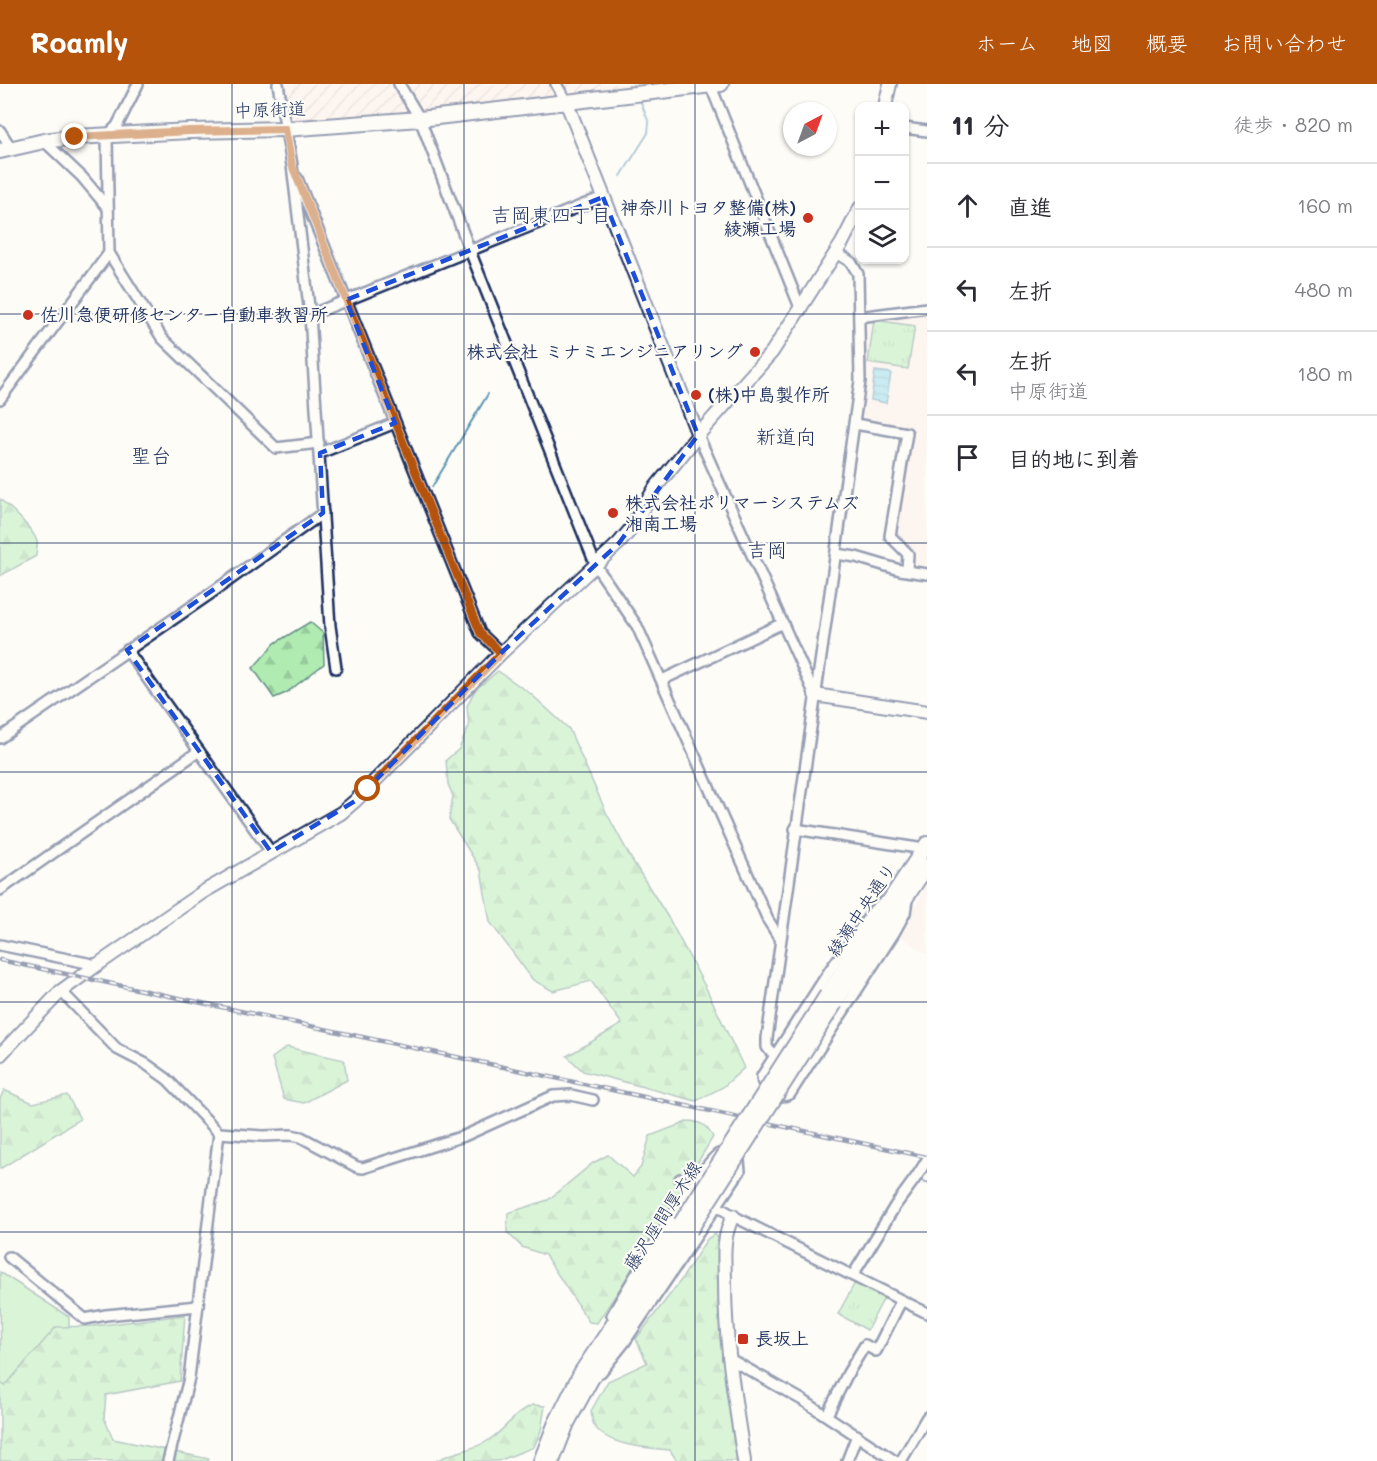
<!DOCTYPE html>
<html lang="ja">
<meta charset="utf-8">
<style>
:root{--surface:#fff;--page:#f7f7f7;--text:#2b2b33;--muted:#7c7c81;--line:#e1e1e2;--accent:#b45309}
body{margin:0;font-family:Mali,"Klee One",sans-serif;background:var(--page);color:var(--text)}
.controls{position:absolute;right:18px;top:18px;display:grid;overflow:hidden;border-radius:12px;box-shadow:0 2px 4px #0004}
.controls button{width:54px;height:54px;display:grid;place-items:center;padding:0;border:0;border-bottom:2px solid var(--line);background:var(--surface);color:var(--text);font:30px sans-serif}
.compass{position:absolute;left:783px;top:18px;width:54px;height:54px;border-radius:50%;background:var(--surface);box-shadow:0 2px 4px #0004;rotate:41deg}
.stop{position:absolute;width:18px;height:18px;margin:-14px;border:4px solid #b45309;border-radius:50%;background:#fff}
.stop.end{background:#b45309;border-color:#fff;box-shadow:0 2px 6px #0008}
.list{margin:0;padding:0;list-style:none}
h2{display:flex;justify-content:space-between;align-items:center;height:78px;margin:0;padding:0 24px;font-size:26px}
h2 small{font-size:20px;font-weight:400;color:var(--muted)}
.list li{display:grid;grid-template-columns:39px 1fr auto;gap:18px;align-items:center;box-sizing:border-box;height:84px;padding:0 24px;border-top:2px solid var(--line)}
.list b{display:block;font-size:22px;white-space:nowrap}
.list p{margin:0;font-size:20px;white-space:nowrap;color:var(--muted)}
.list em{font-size:20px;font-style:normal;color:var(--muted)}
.icon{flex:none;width:33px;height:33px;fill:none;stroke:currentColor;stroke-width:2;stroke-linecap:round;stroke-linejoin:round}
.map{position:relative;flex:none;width:927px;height:1377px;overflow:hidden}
header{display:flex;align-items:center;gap:36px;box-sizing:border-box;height:84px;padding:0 30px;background:var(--accent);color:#fff}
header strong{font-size:28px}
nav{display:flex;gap:33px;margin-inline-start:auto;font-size:21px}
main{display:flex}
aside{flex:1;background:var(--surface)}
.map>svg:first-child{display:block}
.built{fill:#fcede6}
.industrial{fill:url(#industrial-furrows)}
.grass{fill:#b0ecb1;stroke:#668e88;stroke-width:1.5}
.forest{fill:url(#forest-firs);stroke:#668e88;stroke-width:1.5}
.park{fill:url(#park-tufts);stroke:#668e88;stroke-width:1.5}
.water{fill:url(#water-rules);stroke:#5e94b1;stroke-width:1.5}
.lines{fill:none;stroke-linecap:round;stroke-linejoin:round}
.stream{stroke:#5e94b1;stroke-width:2}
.street-casing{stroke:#1b2f5e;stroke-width:14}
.secondary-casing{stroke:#1b2f5e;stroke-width:16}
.primary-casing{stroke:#1b2f5e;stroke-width:18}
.street{stroke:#fdfcf7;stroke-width:9}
.secondary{stroke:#fdfcf7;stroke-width:12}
.primary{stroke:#fdfcf7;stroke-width:14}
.rail-casing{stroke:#1b2f5e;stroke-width:4.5}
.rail{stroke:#fdfcf7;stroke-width:2;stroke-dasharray:7;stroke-linecap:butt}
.street-bridge-casing{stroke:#1b2f5e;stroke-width:14;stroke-linecap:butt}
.primary-bridge-casing{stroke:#1b2f5e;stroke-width:18;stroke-linecap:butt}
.street-bridge{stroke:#fdfcf7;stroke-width:9}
.primary-bridge{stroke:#fdfcf7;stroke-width:14}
.route{stroke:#b45309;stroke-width:8}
.marked{fill:none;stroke:#1d4ed8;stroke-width:4.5;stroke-dasharray:12 8;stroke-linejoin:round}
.grid{fill:none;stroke:#1b2f5e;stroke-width:1.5;stroke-opacity:0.55}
.poi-dot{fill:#c8321e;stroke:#fdfcf7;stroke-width:2}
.labels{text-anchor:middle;stroke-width:4.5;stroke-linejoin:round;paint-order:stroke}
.street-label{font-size:18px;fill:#1b2f5e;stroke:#fdfcf7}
.poi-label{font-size:18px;font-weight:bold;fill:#1b2f5e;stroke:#fdfcf7;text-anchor:start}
.neighbourhood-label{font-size:20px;fill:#1b2f5e;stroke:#fdfcf7}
</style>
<header>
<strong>Roamly</strong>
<nav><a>ホーム</a><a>地図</a><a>概要</a><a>お問い合わせ</a></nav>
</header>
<main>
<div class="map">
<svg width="927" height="1377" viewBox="0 0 927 1377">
<defs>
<pattern id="industrial-furrows" width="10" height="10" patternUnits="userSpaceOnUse" patternTransform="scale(1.5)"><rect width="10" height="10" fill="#fcede6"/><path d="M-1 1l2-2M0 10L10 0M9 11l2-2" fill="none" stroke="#d7ccc8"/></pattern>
<pattern id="forest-firs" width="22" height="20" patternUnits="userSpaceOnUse" patternTransform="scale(1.5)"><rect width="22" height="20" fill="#b0ecb1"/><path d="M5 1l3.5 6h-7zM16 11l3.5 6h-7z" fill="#97cb9b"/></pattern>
<pattern id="park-tufts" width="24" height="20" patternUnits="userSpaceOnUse" patternTransform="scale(1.5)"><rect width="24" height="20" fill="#b0ecb1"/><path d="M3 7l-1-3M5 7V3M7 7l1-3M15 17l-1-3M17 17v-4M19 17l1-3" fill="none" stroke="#97cb9b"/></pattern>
<pattern id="water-rules" width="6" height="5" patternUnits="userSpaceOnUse" patternTransform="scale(1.5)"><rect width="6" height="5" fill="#8ad8e8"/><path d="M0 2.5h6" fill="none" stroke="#76bac9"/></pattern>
</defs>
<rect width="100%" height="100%" fill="#fdfcf7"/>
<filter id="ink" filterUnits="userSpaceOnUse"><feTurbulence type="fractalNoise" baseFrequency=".0167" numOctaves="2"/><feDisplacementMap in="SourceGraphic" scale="12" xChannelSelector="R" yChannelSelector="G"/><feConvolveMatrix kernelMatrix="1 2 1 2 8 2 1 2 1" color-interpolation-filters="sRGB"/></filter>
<g filter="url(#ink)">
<g class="built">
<polygon points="927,228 927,485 916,484 910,477 894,446 911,344 868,338 862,330 866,300 864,243 872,235"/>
<polygon points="927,799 927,870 900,852"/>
</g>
<g class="industrial">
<polygon points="279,0 549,0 553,7 551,12 412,31 287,39"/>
<polygon points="564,0 673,0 576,11 567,5"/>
</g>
<polygon class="grass" points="0,1188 69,1233 69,1242 1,1320"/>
<g class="forest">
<path d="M0,415C11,424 32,444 37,457C38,461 36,468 36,472L0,492Z"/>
<polygon points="310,538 323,549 324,580 286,609 274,614 253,584 275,559"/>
<polygon points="498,587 531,610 569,645 606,728 632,776 669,835 707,906 744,984 723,1003 696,1017 583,987 567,972 622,940 591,897 553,907 533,896 490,838 481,786 449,735 453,712 448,700 446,676 459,665 469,642 467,622 475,606"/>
<polygon points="287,963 344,976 347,996 304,1019 284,1015 272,974"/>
<polygon points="4,1006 33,1019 67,1011 80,1035 0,1085 0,1015"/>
<path d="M689,1037C702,1038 707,1042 713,1053L637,1179L597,1239L589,1238L545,1171L522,1163L507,1148L508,1129L548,1116L593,1079L608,1071L633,1093L641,1083L650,1052Z"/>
<path d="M715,1150L719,1155L726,1305L738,1365L739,1377H677L670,1366C649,1364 605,1362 594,1341C592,1337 592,1331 591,1327L608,1297L647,1279L636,1255L681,1196L707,1155Z"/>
<polygon points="185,1231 180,1297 106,1311 104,1334 113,1355 209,1375 208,1377 0,1377 0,1298 5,1302 56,1243 94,1242"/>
<path d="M533,1321L545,1322L541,1346L534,1363L498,1377H436C452,1367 473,1367 489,1356C505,1346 515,1328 533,1321Z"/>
</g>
<g class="park">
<polygon points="874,236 915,242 908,285 868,279"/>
<polygon points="856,1197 885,1212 867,1246 838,1230"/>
</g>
<polygon class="water" points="875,287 891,289 886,319 871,316"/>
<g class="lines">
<g class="stream">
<polyline points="633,0 635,3"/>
<polyline points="621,92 648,49 649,39 640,16"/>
<polyline points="432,403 488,310"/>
</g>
<g class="street-casing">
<g id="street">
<polyline points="138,0 117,42 107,52 109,169 162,254 276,364 319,359"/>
<polyline points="278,0 292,81 310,231 330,542 336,584"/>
<polyline points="399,0 420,35 470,167 596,482 637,542 768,836 780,855"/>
<polyline points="556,0 566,17"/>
<polyline points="710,0 801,226"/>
<polyline points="904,44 927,47"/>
<polyline points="0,47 11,64"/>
<polyline points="44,57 82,93 108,124"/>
<polyline points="297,94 480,549 501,569"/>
<polyline points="835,168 851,178 858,190 860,297 767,954 767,963 770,967 804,988 894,849 905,829 907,816"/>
<polyline points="310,231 603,113"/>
<polyline points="859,233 927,224"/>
<polyline points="0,315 109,169"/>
<polyline points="855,340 907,349 890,452 908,470 907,486"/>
<polyline points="698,351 814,609"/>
<polyline points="320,369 395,339"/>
<polyline points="836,470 856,473 900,486 927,490"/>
<polyline points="127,566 271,768"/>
<polyline points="662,596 783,539"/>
<polyline points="0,654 210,510 323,429"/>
<polyline points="795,745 924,765"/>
<polyline points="0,806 199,667"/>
<polyline points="0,861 97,881"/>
<polyline points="61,907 117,965 146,980 167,995 219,1049 263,1052 291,1051 301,1053 357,1083 363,1084 464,1052 553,1012 571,1011 593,1016"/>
<path d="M804,988L790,1010C777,1016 761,1006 762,992L830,886L874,826L884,818"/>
<polyline points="926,1092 927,1093"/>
<polyline points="680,1095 694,1107"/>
<polyline points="713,1120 739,1135 927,1229"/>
<polyline points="9,1173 85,1235 106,1231 198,1222"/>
<polyline points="853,1191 895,1122 917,1092"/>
<polyline points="728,1274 804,1317 895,1377"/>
<path d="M601,1288L624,1259L740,1087L739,1077C734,1071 727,1066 719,1070C702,1077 626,1207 612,1231"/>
<polyline points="827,1331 848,1289 865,1261 876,1267 901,1217"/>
<polyline points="168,1377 189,1294 219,1049"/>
<polyline points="847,1377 857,1351"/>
<polyline points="901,1377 927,1333"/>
</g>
</g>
<g class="secondary-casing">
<g id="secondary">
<polyline points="566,17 698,351"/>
<polyline points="885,22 890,0"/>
<polyline points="815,611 927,628"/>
<polyline points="0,971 61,907 97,881 203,808 341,729 355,717 501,569 619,459 630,446 655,404 698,351 772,268 842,159 860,124"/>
<path d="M733,1132C721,1157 725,1173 725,1199C725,1262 735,1316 744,1377"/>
</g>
</g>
<g class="primary-casing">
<g id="primary">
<polyline points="0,67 44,57 75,53 190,47 285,45 420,35 721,0"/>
<polyline points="827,911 927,760"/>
<polyline points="835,919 927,782"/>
<polyline points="541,1377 555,1341 581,1289 681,1139"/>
<polyline points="552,1377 567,1339 600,1279 690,1146"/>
</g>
</g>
<use href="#street" class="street"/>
<use href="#secondary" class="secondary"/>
<use href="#primary" class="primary"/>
<g class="rail-casing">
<polyline id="rail" points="0,876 927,1073"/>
</g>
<use href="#rail" class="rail"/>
<g class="street-bridge-casing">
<polyline id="street-bridge" points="917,1092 927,1076"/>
</g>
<g class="primary-bridge-casing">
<g id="primary-bridge">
<polyline points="681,1139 827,911"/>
<polyline points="690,1146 835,919"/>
</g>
</g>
<use href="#street-bridge" class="street-bridge"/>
<use href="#primary-bridge" class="primary-bridge"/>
</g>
</g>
<g class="lines" filter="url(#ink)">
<polyline class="route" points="75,53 190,47 285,45 292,81 480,549 501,569 368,705"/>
</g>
<path d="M0 0H927V1377H0ZM603,113L698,351L619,459L501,569L355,717L271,768L127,566L323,429L320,369L395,339L346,216Z" fill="#fdfcf7" fill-opacity=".55" fill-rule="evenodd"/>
<path class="marked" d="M603,113L698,351L619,459L501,569L355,717L271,768L127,566L323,429L320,369L395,339L346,216Z"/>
<path class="grid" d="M232,0V1377M464,0V1377M695,0V1377M0,230H927M0,459H927M0,688H927M0,918H927M0,1148H927"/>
<g class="poi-dot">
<circle cx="808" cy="134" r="6"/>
<circle cx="28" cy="231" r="6"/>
<circle cx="755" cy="268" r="6"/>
<circle cx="696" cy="311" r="6"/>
<circle cx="613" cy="429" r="6"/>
<rect x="737" y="1249" width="12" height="12" rx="3"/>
</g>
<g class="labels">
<g class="street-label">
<text transform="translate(270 26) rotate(-2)" y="6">中原街道</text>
<text transform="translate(862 826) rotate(-56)" y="6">綾瀬中央通り</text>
<text transform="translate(663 1132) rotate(-57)" y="6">藤沢座間厚木線</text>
</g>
<g class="poi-label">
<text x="796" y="130" text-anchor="end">神奈川トヨタ整備(株)<tspan x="796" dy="21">綾瀬工場</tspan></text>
<text x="40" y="237">佐川急便研修センター自動車教習所</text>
<text x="743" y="274" text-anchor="end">株式会社 ミナミエンジニアリング</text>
<text x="708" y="317">(株)中島製作所</text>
<text x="625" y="425">株式会社ポリマーシステムズ<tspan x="625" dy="21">湘南工場</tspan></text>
<text x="755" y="1261">長坂上</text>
</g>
<g class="neighbourhood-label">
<text x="551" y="138">吉岡東四丁目</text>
<text x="786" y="360">新道向</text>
<text x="151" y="379">聖台</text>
<text x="767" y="473">吉岡</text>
</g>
</g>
</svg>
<div class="controls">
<button>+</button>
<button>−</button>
<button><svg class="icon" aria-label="layers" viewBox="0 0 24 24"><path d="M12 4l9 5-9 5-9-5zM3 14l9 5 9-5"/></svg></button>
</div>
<svg class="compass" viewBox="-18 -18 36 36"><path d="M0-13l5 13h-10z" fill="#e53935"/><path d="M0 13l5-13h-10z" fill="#7c7c81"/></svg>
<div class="stop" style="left:368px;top:705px"></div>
<div class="stop end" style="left:75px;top:53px"></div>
</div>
<aside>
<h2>11 分<small>徒歩 · 820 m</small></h2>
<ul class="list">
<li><svg class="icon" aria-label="ahead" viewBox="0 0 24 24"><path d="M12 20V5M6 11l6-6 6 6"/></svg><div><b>直進</b></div><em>160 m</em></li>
<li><svg class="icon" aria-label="left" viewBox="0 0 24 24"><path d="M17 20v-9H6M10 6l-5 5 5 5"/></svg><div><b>左折</b></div><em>480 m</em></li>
<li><svg class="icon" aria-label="left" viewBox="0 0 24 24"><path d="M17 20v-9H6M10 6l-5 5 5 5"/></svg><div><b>左折</b><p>中原街道</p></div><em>180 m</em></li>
<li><svg class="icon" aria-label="arrive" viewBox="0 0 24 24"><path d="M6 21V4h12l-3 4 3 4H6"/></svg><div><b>目的地に到着</b></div></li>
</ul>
</aside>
</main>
